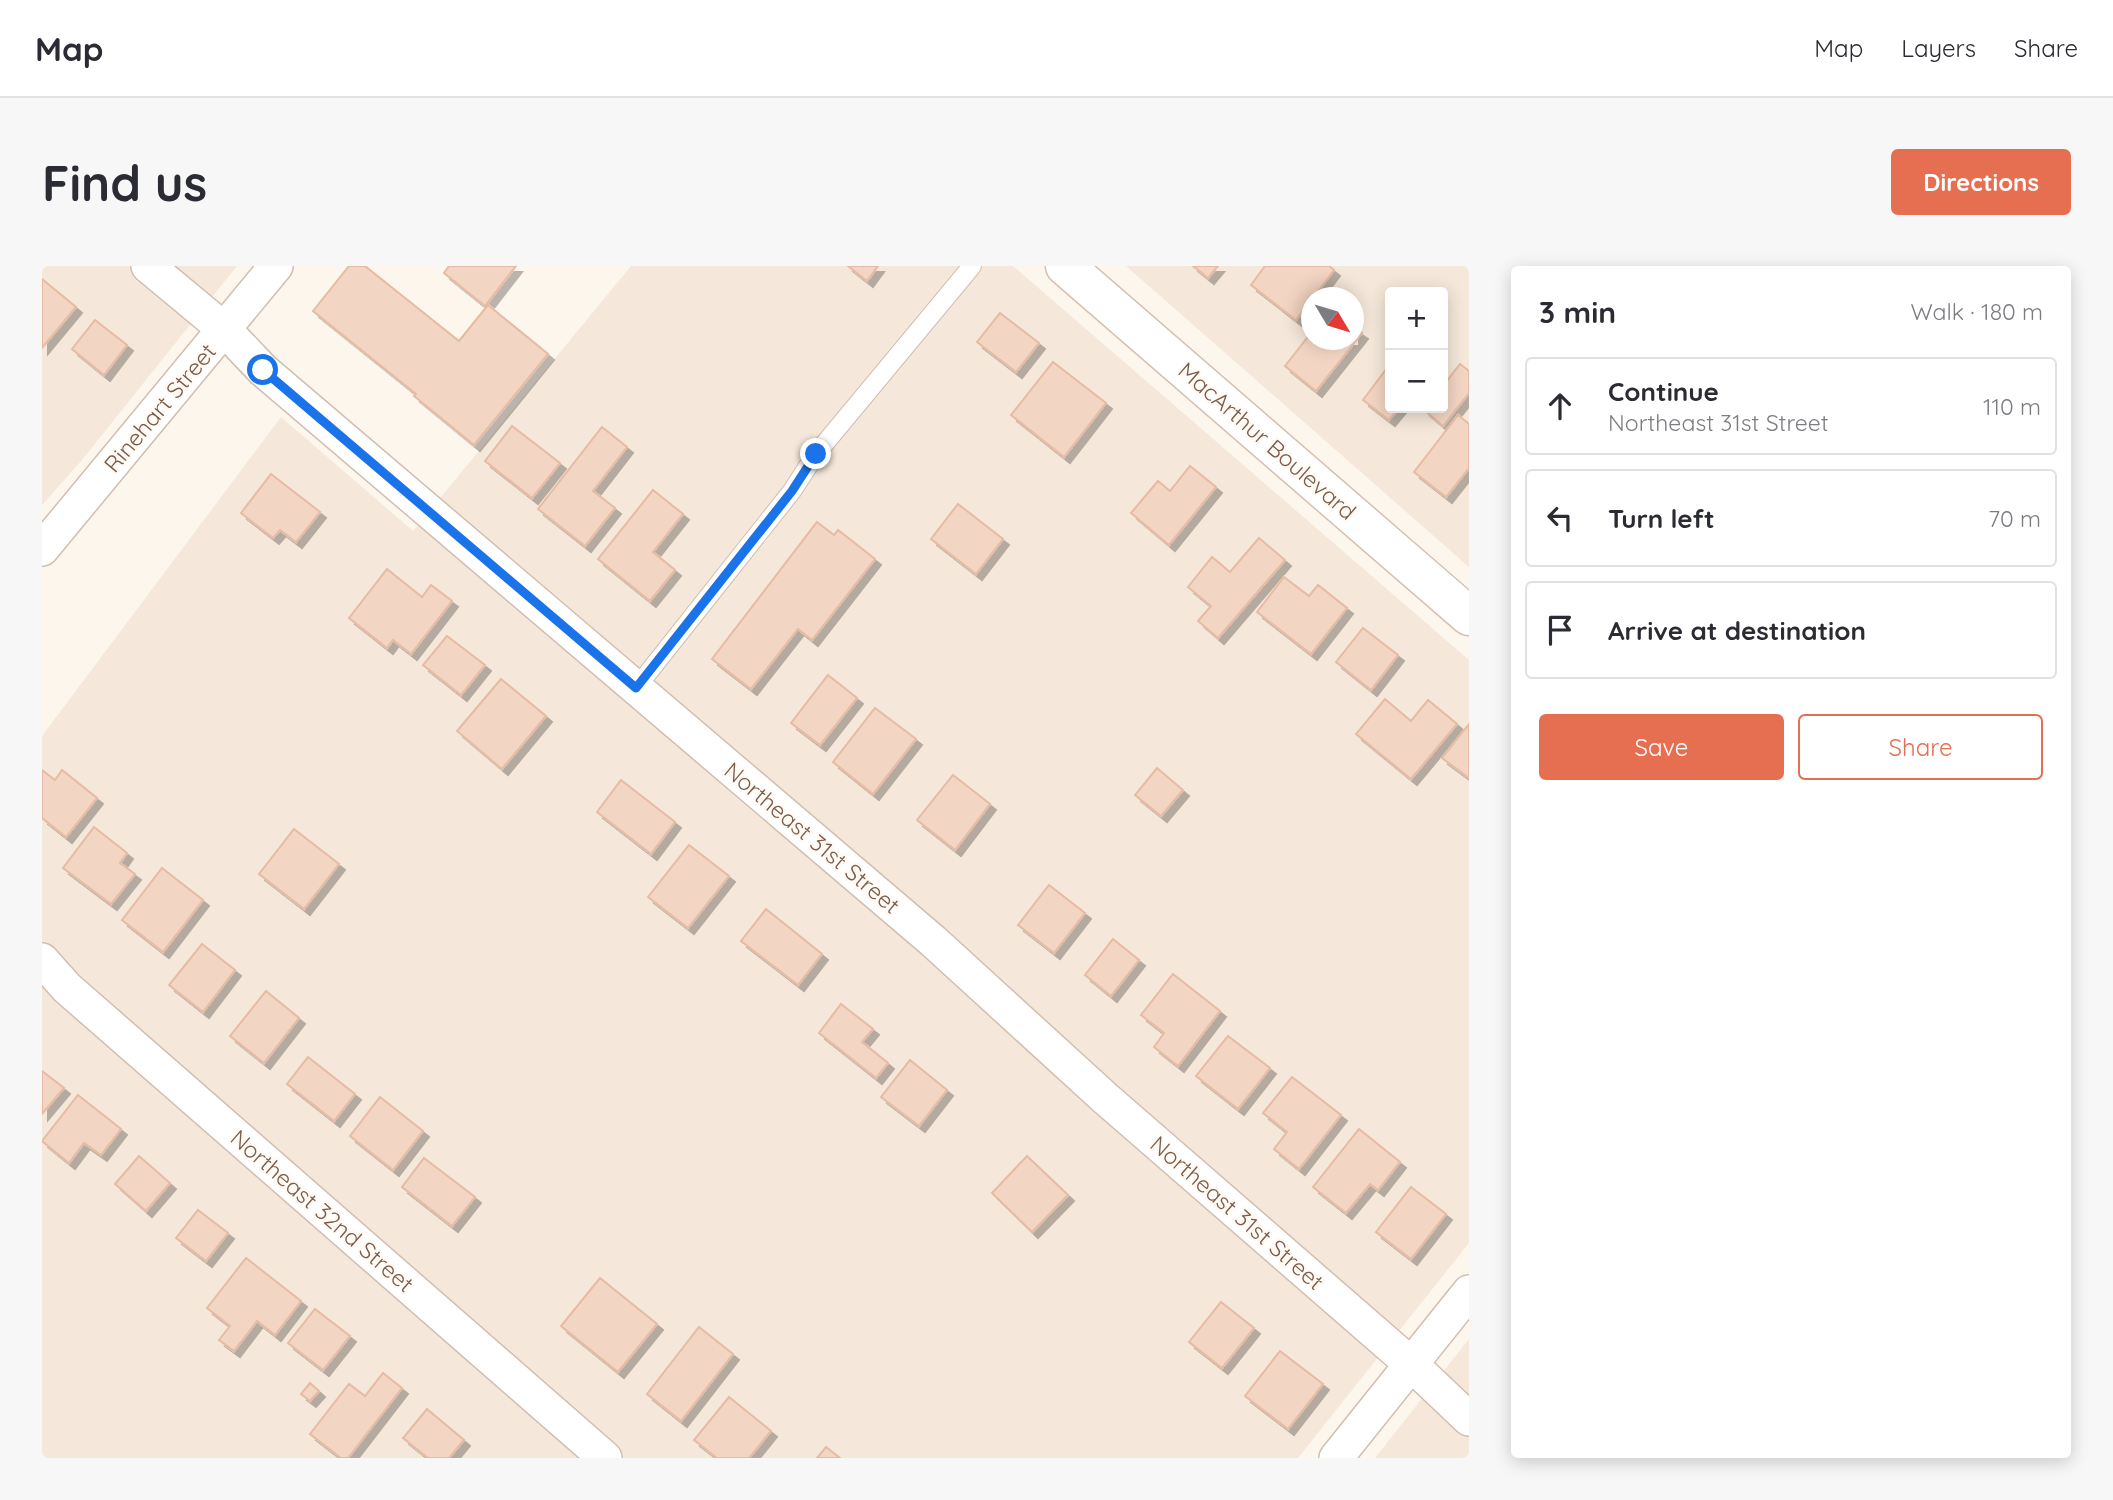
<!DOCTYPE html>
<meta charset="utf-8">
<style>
:root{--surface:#fff;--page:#f7f7f7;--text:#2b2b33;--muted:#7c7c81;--line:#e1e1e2;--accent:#e76f51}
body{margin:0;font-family:Quicksand,sans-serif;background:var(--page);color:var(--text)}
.controls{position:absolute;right:21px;top:21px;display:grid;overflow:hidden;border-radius:7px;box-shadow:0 4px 18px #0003}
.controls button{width:63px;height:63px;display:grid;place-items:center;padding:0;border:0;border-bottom:2px solid var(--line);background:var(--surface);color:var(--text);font:35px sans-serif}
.compass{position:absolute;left:1259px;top:21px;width:63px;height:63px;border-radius:50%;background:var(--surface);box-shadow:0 4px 18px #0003;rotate:128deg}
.stop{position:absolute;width:21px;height:21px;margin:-16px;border:5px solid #1a73e8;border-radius:50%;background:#fff}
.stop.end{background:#1a73e8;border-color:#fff;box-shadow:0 2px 7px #0008}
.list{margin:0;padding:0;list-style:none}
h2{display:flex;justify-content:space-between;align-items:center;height:91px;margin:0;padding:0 28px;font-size:30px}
h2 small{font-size:23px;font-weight:400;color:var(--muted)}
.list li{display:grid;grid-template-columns:46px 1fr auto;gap:21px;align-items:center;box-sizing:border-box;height:98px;margin:0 14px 14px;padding:0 14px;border:2px solid var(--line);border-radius:7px}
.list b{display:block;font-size:26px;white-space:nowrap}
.list p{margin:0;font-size:23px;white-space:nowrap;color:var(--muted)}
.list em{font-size:23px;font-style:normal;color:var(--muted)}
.actions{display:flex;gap:14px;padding:21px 28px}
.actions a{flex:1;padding:16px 0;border:2px solid var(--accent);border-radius:7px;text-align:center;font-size:24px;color:var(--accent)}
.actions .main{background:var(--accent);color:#fff}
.icon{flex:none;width:38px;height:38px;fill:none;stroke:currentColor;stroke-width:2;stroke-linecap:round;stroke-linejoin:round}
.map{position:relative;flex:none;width:1427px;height:1192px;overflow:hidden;border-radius:7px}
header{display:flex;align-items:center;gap:42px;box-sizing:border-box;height:98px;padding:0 35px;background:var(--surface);border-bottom:2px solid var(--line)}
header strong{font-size:33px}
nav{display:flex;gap:38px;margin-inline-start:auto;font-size:24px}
.intro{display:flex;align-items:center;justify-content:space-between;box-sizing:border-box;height:168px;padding:0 42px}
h1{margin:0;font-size:49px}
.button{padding:18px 32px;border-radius:7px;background:var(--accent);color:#fff;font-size:24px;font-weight:700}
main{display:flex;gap:42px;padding:0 42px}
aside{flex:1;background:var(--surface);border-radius:7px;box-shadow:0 4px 18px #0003}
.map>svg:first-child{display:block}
.residential{fill:#f5e8da;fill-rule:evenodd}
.building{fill:#f3d5c3;stroke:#e6bba3;stroke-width:2;filter:url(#shadow)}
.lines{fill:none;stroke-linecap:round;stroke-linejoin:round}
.lane-casing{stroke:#d1beb0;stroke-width:20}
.street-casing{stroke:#d1beb0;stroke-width:36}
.secondary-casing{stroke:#d6c0b0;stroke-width:41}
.lane{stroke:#fff;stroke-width:18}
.street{stroke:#fff;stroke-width:33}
.secondary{stroke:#fff;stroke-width:38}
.route{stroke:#1a73e8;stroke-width:9}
.labels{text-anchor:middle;stroke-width:5;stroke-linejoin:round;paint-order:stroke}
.street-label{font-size:23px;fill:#7a5c4d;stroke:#fffaf3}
</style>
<header>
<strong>Map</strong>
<nav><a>Map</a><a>Layers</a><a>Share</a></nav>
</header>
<div class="intro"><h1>Find us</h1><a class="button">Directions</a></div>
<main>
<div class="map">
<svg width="1427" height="1192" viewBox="0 0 1427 1192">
<defs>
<filter id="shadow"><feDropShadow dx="6" dy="6" stdDeviation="0" flood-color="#0004"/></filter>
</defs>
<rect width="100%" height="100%" fill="#fdf6ec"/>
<g class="residential">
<polygon points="0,0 195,0 40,194 0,239"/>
<polygon points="589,0 971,0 1427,394 1427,977 1256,1192 0,1192 0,470 239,151 371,265"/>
<path d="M1084,0H1427V301ZM1348,26H1401V142H1348ZM1269,32H1311V74H1269Z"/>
<polygon points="1427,1073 1427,1192 1333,1192"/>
</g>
<g class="building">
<polygon points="307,0 323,0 417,75 446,39 506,88 432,179 372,130 374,128 271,45"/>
<polygon points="407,0 474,0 443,40 402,7"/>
<polygon points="806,0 836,0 825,15"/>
<polygon points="1151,0 1176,0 1166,12"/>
<polygon points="1223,0 1287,0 1292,4 1254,54 1209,19"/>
<polygon points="0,13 34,41 0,82"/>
<polygon points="958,47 997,77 974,106 935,76"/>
<polygon points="53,54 85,79 62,109 30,83"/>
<polygon points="1311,61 1320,67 1274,125 1243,100 1269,67 1269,74 1311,74"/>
<polygon points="1011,96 1064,137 1022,191 969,149"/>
<polygon points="1348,98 1348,142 1357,142 1347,154 1321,134"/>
<polygon points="1418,98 1427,105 1427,127 1401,160 1382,144 1384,142 1401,142 1401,120"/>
<polygon points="1416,149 1427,158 1427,202 1404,231 1372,206"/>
<polygon points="470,160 518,197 490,232 443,195"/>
<polygon points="560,161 585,181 551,225 573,242 543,280 496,243"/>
<polygon points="1148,200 1174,221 1127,279 1089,247 1116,215 1128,225"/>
<polygon points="229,208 278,246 254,276 238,264 231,272 199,247"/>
<polygon points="611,224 641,248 611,286 633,304 608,335 556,293"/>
<polygon points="916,238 961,273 934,308 889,273"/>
<polygon points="775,256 792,269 796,264 833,293 770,374 756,363 709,423 670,393"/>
<polygon points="1217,272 1243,294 1176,372 1156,355 1169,340 1146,321 1170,291 1188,306"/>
<polygon points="345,303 380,331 389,319 410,335 369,388 351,374 345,382 307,352"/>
<polygon points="1242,311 1267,330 1276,319 1305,342 1269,388 1215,346"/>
<polygon points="1321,362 1356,389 1329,424 1294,396"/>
<polygon points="405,370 443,399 419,429 381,399"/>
<polygon points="786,409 815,432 778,479 749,457"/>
<polygon points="459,413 504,450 460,503 415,465"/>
<polygon points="1343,433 1369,455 1386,434 1415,458 1369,513 1314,468"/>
<polygon points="833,442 874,473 831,528 791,496"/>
<polygon points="1427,458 1427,512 1400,492"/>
<polygon points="1115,502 1141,524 1119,550 1093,529"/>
<polygon points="0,504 13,514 20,504 55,532 24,571 0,552"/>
<polygon points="911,509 948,538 913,584 875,554"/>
<polygon points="579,514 633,556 609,588 555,546"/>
<polygon points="52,561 85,587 78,597 93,608 69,638 21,602"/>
<polygon points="252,563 297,598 262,643 217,608"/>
<polygon points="647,579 687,610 646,662 606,631"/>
<polygon points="120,602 161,634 121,686 80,654"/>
<polygon points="1007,619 1043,647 1012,687 976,659"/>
<polygon points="724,643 780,688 756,719 699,675"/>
<polygon points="1071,673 1097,694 1069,730 1043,709"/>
<polygon points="160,678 193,704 161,746 127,719"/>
<polygon points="1131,708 1178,745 1136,800 1112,781 1122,767 1099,749"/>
<polygon points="224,725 257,752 222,797 188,770"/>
<polygon points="799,738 831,763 820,776 846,797 834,812 777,767"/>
<polygon points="1186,770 1228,802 1196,843 1154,810"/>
<polygon points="266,791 313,828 292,855 245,818"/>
<polygon points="868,794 905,824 877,860 839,831"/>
<polygon points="0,805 22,822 0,848"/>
<polygon points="1250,811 1299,849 1257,903 1232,883 1245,866 1221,847"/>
<polygon points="36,829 79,863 59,889 42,877 27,897 0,875"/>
<polygon points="338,831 381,865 351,904 308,870"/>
<polygon points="1317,863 1358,896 1336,924 1328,918 1304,947 1271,921"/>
<polygon points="97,890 128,917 104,945 73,918"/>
<polygon points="985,890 1026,929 990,966 950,927"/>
<polygon points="382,892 433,931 410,960 360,921"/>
<polygon points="1369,921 1404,948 1369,993 1334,966"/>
<polygon points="156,944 186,967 164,995 134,972"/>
<polygon points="204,992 259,1035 233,1069 215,1055 192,1085 177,1074 188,1060 165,1042"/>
<polygon points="558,1012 615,1058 576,1106 519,1060"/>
<polygon points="1179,1036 1212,1062 1180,1102 1147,1076"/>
<polygon points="273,1043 308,1070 281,1104 246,1077"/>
<polygon points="657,1061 691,1088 639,1155 605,1128"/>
<polygon points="1238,1085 1281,1118 1246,1163 1203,1130"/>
<polygon points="341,1107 360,1122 306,1192 299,1192 268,1168 307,1118 323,1130"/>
<polygon points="268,1117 277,1125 268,1135 259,1128"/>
<polygon points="687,1131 729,1165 707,1192 675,1192 652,1174"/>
<polygon points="385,1143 422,1174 407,1192 386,1192 361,1172"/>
<polygon points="784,1181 798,1192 775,1192"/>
</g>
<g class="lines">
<g class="lane-casing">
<polyline id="lane" points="594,422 750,225 774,188 930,0"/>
</g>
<g class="street-casing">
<g id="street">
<polyline points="106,0 183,64 221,104 891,675 1063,832 1369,1098 1427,1153"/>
<polyline points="0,283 234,0"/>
<polyline points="0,694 25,722 563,1192"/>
<polyline points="1294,1192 1427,1026"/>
</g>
</g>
<g class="secondary-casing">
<polyline id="secondary" points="1023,0 1427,350"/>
</g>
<use href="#lane" class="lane"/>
<use href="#street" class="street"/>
<use href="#secondary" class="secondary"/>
</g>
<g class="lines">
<polyline class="route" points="221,104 594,422 750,225 774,188"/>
</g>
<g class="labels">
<g class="street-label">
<text transform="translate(118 142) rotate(-50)" y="8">Rinehart Street</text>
<text transform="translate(1225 175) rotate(41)" y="8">MacArthur Boulevard</text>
<text transform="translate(770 572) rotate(40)" y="8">Northeast 31st Street</text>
<text transform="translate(280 945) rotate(41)" y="8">Northeast 32nd Street</text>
<text transform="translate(1195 947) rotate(41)" y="8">Northeast 31st Street</text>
</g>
</g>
</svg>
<div class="controls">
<button>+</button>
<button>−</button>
</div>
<svg class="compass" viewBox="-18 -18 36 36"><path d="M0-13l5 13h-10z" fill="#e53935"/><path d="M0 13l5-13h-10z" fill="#7c7c81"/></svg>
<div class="stop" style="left:221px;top:104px"></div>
<div class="stop end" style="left:774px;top:188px"></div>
</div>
<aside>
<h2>3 min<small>Walk · 180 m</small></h2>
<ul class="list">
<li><svg class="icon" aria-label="ahead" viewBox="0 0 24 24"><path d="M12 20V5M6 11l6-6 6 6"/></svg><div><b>Continue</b><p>Northeast 31st Street</p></div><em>110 m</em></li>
<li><svg class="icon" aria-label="left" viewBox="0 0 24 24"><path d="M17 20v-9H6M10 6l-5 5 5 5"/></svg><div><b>Turn left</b></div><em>70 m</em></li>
<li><svg class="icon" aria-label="arrive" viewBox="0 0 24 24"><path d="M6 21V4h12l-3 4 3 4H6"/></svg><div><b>Arrive at destination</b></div></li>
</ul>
<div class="actions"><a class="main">Save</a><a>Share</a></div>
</aside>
</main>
